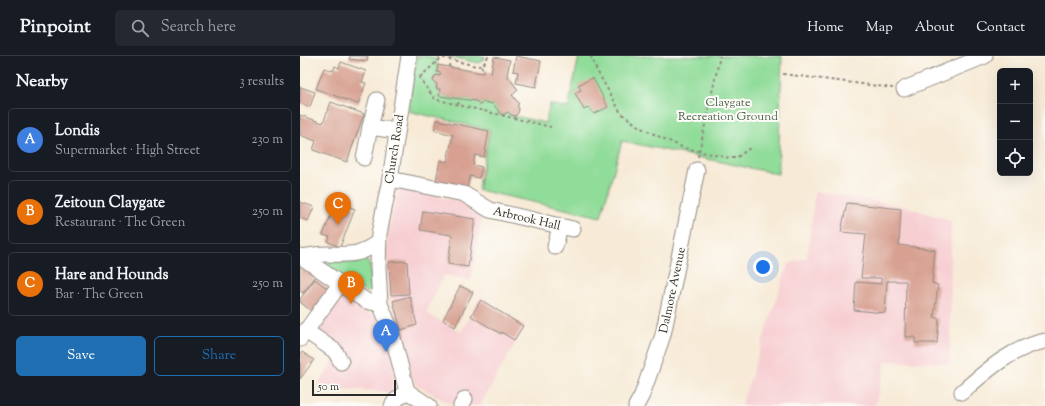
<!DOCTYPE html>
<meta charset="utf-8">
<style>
:root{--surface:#171b24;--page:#242831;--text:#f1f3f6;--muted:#9ea1a6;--line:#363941;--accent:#1f6fb2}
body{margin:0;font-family:"Sorts Mill Goudy",serif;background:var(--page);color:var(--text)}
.controls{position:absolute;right:12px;top:12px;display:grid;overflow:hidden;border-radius:6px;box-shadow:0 4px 16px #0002}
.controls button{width:36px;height:36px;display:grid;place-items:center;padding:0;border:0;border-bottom:1px solid var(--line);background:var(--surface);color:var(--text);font:20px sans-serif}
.scale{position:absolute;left:12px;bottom:10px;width:84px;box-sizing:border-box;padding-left:4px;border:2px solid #2b2b2b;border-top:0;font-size:11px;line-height:14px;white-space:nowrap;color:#2b2b2b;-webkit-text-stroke:3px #fdfcf7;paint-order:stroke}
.you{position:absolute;left:463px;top:211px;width:14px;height:14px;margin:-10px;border:3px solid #fff;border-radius:50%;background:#1a73e8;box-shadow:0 0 0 6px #1a73e833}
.badge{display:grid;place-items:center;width:26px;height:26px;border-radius:50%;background:var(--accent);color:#fff;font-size:13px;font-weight:700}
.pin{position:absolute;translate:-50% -33px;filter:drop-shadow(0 1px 2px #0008)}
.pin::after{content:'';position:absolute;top:21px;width:14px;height:12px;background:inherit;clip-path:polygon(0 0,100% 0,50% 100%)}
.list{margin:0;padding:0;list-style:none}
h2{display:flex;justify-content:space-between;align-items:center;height:52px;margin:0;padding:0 16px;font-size:17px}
h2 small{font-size:13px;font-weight:400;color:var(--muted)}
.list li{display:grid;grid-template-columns:26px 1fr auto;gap:12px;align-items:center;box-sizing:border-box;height:64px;margin:0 8px 8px;padding:0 8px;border:1px solid var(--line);border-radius:6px}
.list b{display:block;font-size:15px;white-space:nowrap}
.list p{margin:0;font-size:13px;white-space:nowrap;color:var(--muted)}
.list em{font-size:13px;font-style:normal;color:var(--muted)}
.actions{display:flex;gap:8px;padding:12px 16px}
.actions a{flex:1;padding:9px 0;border:1px solid var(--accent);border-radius:6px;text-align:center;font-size:14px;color:var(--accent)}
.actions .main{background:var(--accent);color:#fff}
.icon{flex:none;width:22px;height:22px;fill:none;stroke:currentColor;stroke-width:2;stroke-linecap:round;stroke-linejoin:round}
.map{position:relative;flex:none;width:745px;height:350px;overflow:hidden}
header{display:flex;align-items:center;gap:24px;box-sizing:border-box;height:56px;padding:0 20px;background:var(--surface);border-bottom:1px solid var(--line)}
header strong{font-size:19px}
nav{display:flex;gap:22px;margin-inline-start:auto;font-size:14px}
.search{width:280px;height:36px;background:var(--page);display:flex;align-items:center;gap:10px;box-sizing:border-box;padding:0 14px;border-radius:6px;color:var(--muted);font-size:15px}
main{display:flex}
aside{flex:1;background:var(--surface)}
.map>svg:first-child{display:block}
.built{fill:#f7cfd3}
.green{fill:#90dc99;stroke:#5e8462}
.building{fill:#d7a091}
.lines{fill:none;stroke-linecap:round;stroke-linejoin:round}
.minor-casing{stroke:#918a80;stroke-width:17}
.path{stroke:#918a80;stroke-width:2;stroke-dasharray:3 3;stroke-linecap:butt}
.minor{stroke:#fff;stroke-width:15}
.labels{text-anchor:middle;stroke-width:4;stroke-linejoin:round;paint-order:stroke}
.park-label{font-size:12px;fill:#49604c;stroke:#fdfcf7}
.street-label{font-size:12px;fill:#2b2b2b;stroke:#fdfcf7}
</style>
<header>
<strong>Pinpoint</strong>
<div class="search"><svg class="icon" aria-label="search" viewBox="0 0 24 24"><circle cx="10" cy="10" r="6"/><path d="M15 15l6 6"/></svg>Search here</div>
<nav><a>Home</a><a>Map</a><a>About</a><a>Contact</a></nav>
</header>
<main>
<aside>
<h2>Nearby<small>3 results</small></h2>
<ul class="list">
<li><span class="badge" style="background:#3f7fe0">A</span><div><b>Londis</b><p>Supermarket · High Street</p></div><em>230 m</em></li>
<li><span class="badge" style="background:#e8710a">B</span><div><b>Zeitoun Claygate</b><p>Restaurant · The Green</p></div><em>250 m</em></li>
<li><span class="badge" style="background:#e8710a">C</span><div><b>Hare and Hounds</b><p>Bar · The Green</p></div><em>250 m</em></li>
</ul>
<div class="actions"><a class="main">Save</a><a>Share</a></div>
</aside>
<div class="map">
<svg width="745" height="350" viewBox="0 0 745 350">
<rect width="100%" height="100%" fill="#fdfcf7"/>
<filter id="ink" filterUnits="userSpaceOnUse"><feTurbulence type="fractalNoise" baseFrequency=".025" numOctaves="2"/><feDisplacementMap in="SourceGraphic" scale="8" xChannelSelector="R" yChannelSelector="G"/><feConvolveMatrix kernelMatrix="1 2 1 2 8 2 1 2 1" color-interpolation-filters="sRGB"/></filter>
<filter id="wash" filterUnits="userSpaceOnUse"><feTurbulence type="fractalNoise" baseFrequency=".012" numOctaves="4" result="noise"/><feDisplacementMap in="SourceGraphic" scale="16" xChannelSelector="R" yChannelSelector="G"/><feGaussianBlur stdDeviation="0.9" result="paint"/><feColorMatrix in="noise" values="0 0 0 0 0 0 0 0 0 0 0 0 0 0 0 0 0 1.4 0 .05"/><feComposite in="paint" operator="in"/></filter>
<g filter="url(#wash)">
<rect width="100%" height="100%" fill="#f7ead6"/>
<g class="built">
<polygon points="98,131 166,147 182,160 171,224 144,219 126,257 161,276 180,241 225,270 180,350 155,350 116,329 111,318 90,242 86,200 88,175"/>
<polygon points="515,135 607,151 651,165 650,307 586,305 575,350 441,350 488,208 507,202"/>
<polygon points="36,235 79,264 89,290 94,311 94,328 90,336 27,332 19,327 32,308 34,298 5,278"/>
</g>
<g class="green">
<path d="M117,0C133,0 139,0 137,16L141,17L140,20L136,19L134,22L133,25L137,28L136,33H140V40L176,45L180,49L184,46L193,48L201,58L203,59L208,56L211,59L245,67L250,48L268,52L279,0H482L478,118L322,85L301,161L178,134L190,74L108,55Z"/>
<polygon points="147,0 185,0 183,4 179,7"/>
<polygon points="59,203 66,204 70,209 71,231 70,234 67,237 23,210 25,205 45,206"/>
</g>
<g id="blocks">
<g class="building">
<polygon points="50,0 68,0 67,5 49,3"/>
<polygon points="216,0 241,5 236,31 216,27 218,16 213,15"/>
<polygon points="194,1 210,4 207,19 218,34 212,39 219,48 217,49 219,53 218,57 215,60 211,59 208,56 203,59 201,58 193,48 184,46 180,49 176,45 139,40 140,33 136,33 137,28 133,25 134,22 136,19 140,20 141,17 137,16 138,9 182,17 186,14 191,18"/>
<polygon points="41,6 66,15 62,26 66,27 58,48 16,33 24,12 33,15 35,10 39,12"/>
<polygon points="293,22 308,51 294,58 289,51 284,54 275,37 281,34 278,29"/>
<polygon points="0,31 15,36 10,51 0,47"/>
<polygon points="31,46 64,58 47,106 13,94 16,85 0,79 0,59 23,67"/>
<polygon points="137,64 189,75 184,101 175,99 173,109 182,111 179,122 170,120 167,132 136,125 140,104 147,106 153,79 134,74"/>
<polygon points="0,146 14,151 8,165 0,162"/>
<polygon points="547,147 601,153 599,189 635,194 632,227 638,229 634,261 639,263 637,287 615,287 615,281 605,281 606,225 587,225 585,257 554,254 556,226 581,228 581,222 561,222 566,178 541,176"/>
<polygon points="45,149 55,153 40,191 28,186 30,181 23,179 32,156 41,159"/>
<polygon points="123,155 175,163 168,211 148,208 152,179 120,174"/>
<polygon points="107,205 109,238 91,239 89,206"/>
<polygon points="0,207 16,220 3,237 0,235"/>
<polygon points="15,223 32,236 15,258 0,246 0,243"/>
<polygon points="160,230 173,236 155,271 143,264"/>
<polygon points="110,240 117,269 101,274 93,245"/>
<polygon points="181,244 223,270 214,284 201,276 201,278 171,260"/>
<polygon points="2,296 14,304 0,323 0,299"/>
</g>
</g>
</g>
<g filter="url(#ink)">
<use href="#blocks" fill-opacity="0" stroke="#918a80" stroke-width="1"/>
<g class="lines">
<g class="minor-casing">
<g id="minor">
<polyline points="604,33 685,0"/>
<polyline points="70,71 77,44"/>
<polyline points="64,102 70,71 97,75"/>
<polyline points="90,123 164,138 190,154 273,173"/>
<polyline points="255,191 260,170"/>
<polyline points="0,200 66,245 80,248"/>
<path d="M1,201C9,200 18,198 26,198C49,198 58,201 78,186"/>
<polyline points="6,275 35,295 41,306"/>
<polyline points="0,283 40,228"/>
<polyline points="107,335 91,274 80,248 78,211 79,178 90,123 109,0"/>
<polyline points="107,335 129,350"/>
<path d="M662,336C687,314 712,292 745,285"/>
<polyline points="92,350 96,344 107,335"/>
<polyline points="161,350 165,343"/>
<polyline points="336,350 342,339 363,279 397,114"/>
</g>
</g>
<g class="path">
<path d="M137,0L176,10C183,10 186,6 188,0"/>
<polyline points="291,0 296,13 321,57 341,72 384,92 429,102 436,102 450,92"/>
<polyline points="181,10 184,15"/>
<polyline points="149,11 150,4"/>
<polyline points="483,18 593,32"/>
<polyline points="119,21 134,42 138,44 251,71"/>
<polyline points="120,21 141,2"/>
<polyline points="158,49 160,43"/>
<polyline points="398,101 420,0"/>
</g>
<use href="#minor" class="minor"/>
</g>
</g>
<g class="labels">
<g class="park-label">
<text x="428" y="50">Claygate<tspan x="428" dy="14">Recreation Ground</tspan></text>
</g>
<g class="street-label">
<text transform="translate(94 93) rotate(-81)" y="4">Church Road</text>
<text transform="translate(227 162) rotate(13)" y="4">Arbrook Hall</text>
<text transform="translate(372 234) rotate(-78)" y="4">Dalmore Avenue</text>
</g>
</g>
</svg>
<div class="controls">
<button>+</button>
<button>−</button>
<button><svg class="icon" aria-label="locate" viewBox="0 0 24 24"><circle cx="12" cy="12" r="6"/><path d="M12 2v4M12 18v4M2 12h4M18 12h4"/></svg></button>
</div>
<div class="scale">50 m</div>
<div class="you"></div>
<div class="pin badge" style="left:86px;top:296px;background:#3f7fe0">A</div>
<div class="pin badge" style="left:51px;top:248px;background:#e8710a">B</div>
<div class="pin badge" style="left:38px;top:169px;background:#e8710a">C</div>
</div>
</main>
